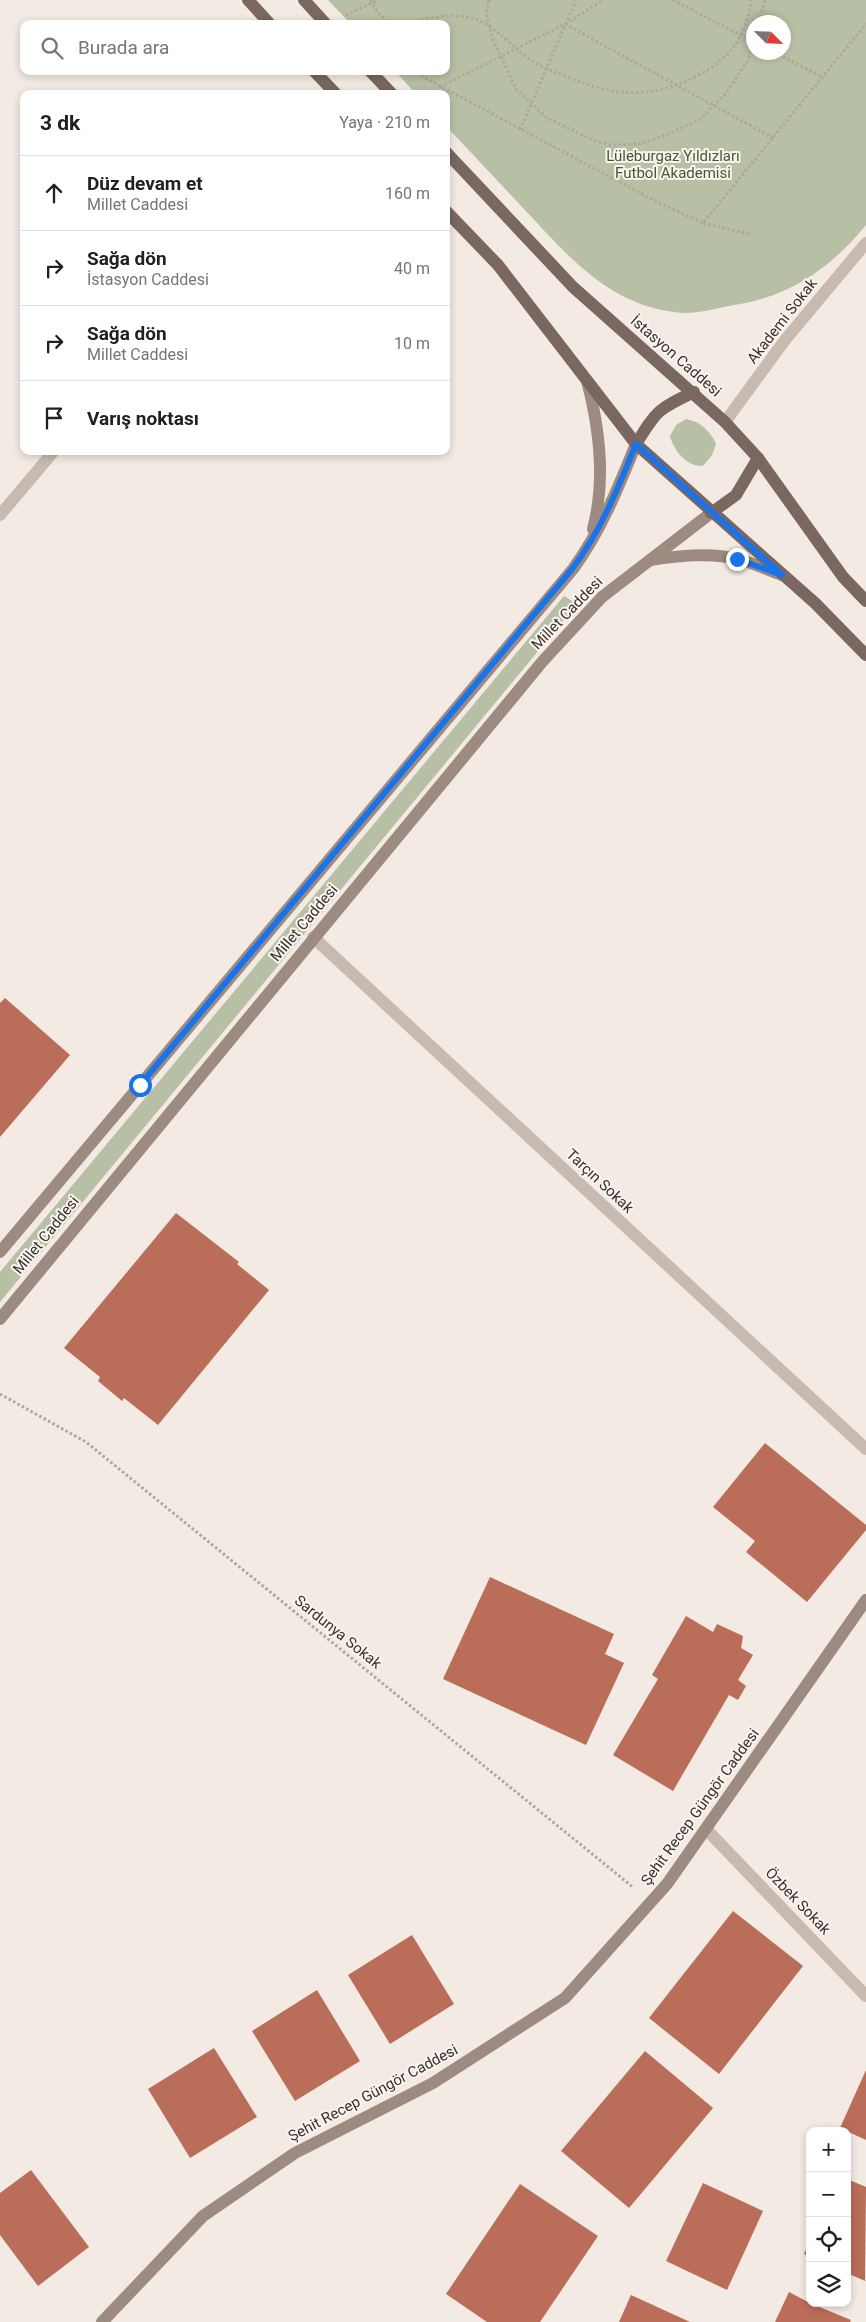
<!DOCTYPE html>
<html lang="tr">
<meta charset="utf-8">
<style>
:root{--surface:#fff;--page:#f2f2f2;--text:#202124;--muted:#757577;--line:#e0e0e0}
body{margin:0;font-family:Roboto,sans-serif;background:var(--page);color:var(--text)}
.controls{position:absolute;right:15px;bottom:15px;display:grid;overflow:hidden;border-radius:10px;box-shadow:0 2px 8px #0003}
.controls button{width:45px;height:45px;display:grid;place-items:center;padding:0;border:0;border-bottom:1px solid var(--line);background:var(--surface);color:var(--text);font:25px sans-serif}
.compass{position:absolute;left:746px;top:15px;width:45px;height:45px;border-radius:50%;background:var(--surface);box-shadow:0 2px 8px #0003;rotate:114deg}
.stop{position:absolute;width:15px;height:15px;margin:-11px;border:4px solid #1a73e8;border-radius:50%;background:#fff}
.stop.end{background:#1a73e8;border-color:#fff;box-shadow:0 1px 5px #0008}
.list{margin:0;padding:0;list-style:none}
h2{display:flex;justify-content:space-between;align-items:center;height:65px;margin:0;padding:0 20px;font-size:21px}
h2 small{font-size:16px;font-weight:400;color:var(--muted)}
.list li{display:grid;grid-template-columns:32px 1fr auto;gap:15px;align-items:center;box-sizing:border-box;height:75px;padding:0 20px;border-top:1px solid var(--line)}
.list b{display:block;font-size:19px;white-space:nowrap}
.list p{margin:0;font-size:16px;white-space:nowrap;color:var(--muted)}
.list em{font-size:16px;font-style:normal;color:var(--muted)}
.icon{flex:none;width:28px;height:28px;fill:none;stroke:currentColor;stroke-width:2;stroke-linecap:round;stroke-linejoin:round}
.map{position:relative;flex:none;width:866px;height:2322px;overflow:hidden}
.search{position:absolute;background:var(--surface);box-shadow:0 2px 8px #0003;left:20px;top:20px;width:430px;height:55px;display:flex;align-items:center;gap:12px;box-sizing:border-box;padding:0 18px;border-radius:10px;color:var(--muted);font-size:19px}
.panel{position:absolute;background:var(--surface);box-shadow:0 2px 8px #0003;left:20px;top:90px;width:430px;height:365px;border-radius:10px}
.map>svg:first-child{display:block}
.green{fill:#b7c0a4;fill-rule:evenodd}
.building{fill:#ba6d59}
.lines{fill:none;stroke-linecap:round;stroke-linejoin:round}
.path{stroke:#b5a49a;stroke-width:3;stroke-dasharray:2.5 2.5;stroke-linecap:butt}
.street{stroke:#c9baaf;stroke-width:12}
.secondary{stroke:#9d8a81;stroke-width:12}
.primary{stroke:#796760;stroke-width:12}
.route{stroke:#1a73e8;stroke-width:6}
.labels{text-anchor:middle;stroke-width:4;stroke-linejoin:round;paint-order:stroke}
.park-label{font-size:15px;fill:#4a5533;stroke:#f9f4ef}
.street-label{font-size:15px;fill:#39302d;stroke:#f9f4ef}
</style>
<div class="map">
<svg width="866" height="2322" viewBox="0 0 866 2322">
<rect width="100%" height="100%" fill="#f2eae3"/>
<g class="green">
<path d="M328,0H866V225C831,268 789,297 734,305C718,308 700,313 685,313C612,309 570,258 524,209C498,181 472,154 446,126V94H416L395,71H446V24H351ZM754,22H784V52H754Z"/>
<path d="M686,419C701,422 710,431 716,444L712,455L703,466C687,467 674,451 670,436L676,425Z"/>
<polygon points="564,596 577,604 0,1302 0,1272"/>
</g>
<g class="building">
<polygon points="5,998 70,1055 0,1137 0,1003"/>
<polygon points="176,1213 239,1262 237,1264 269,1290 158,1425 124,1398 122,1401 98,1381 100,1377 64,1348"/>
<polygon points="765,1443 866,1525 866,1530 807,1602 746,1552 755,1541 713,1507"/>
<polygon points="490,1577 614,1634 605,1654 624,1663 586,1745 443,1679"/>
<polygon points="686,1616 713,1632 717,1624 743,1636 741,1648 753,1655 738,1680 746,1686 738,1700 729,1695 673,1791 613,1755 658,1679 652,1675"/>
<polygon points="733,1911 803,1966 719,2074 649,2018"/>
<polygon points="412,1935 454,2004 390,2044 348,1975"/>
<polygon points="317,1990 360,2061 295,2101 252,2031"/>
<polygon points="214,2048 257,2117 190,2158 148,2089"/>
<polygon points="645,2051 713,2108 629,2208 561,2151"/>
<polygon points="866,2070 866,2140 840,2128"/>
<polygon points="31,2170 89,2247 38,2286 0,2235 0,2193"/>
<polygon points="847,2179 866,2187 865,2281 847,2273"/>
<polygon points="703,2183 763,2211 727,2290 666,2261"/>
<polygon points="520,2184 598,2236 540,2322 487,2322 446,2294"/>
<polygon points="810,2240 810,2257 804,2254"/>
<polygon points="789,2292 810,2303 851,2320 850,2322 775,2322"/>
<polygon points="631,2295 690,2322 619,2322"/>
</g>
<g class="lines">
<g class="path">
<path d="M371,0C376,12 382,19 395,24"/>
<polyline points="489,0 486,14 492,37 516,89 547,118 595,141 610,145 639,144 668,134 699,120 726,93 736,78 747,62 754,43"/>
<polyline points="673,0 754,42"/>
<polyline points="346,15 378,0"/>
<polyline points="759,22 765,0"/>
<path d="M407,24C428,18 449,13 471,18C496,24 510,47 532,61C544,68 557,73 570,78C618,97 650,99 697,76C731,58 746,38 751,0"/>
<polyline points="565,24 773,138"/>
<polyline points="774,52 822,77"/>
<polyline points="412,71 655,201 703,223 866,24"/>
<polyline points="440,87 565,24 604,0"/>
<polyline points="520,130 576,0"/>
<polyline points="703,223 749,234"/>
<polyline points="0,1394 86,1442 634,1888"/>
</g>
<g class="street">
<polyline points="725,422 785,340 866,243"/>
<polyline points="0,515 54,451"/>
<polyline points="313,937 866,1449"/>
<polyline points="706,1829 866,1996"/>
</g>
<g class="secondary">
<path d="M587,381C600,430 606,480 593,529"/>
<path d="M650,560C678,556 710,552 738,559C753,563 768,570 782,575"/>
<path d="M0,1252L573,569C601,531 618,488 636,444"/>
<polyline points="0,1319 542,662 602,597 711,513"/>
<polyline points="102,2322 203,2216 295,2153 433,2083 565,1998 667,1884 866,1600"/>
</g>
<g class="primary">
<polyline points="248,0 270,24"/>
<polyline points="304,0 326,24"/>
<polyline points="314,71 336,94"/>
<polyline points="370,71 392,94"/>
<polyline points="446,152 573,287 725,422 758,458 843,577 866,601"/>
<polyline points="446,211 498,265 636,444 815,603 866,655"/>
<path d="M636,444C657,410 658,409 694,392"/>
<polyline points="711,513 736,495 758,458"/>
</g>
</g>
<g class="lines">
<path class="route" d="M140,1085L572,569C601,531 618,488 636,444L782,575L737,559"/>
</g>
<g class="labels">
<g class="park-label">
<text x="673" y="161">Lüleburgaz Yıldızları<tspan x="673" dy="17">Futbol Akademisi</tspan></text>
</g>
<g class="street-label">
<text transform="translate(782 321) rotate(-52)" y="5">Akademi Sokak</text>
<text transform="translate(676 356) rotate(41)" y="5">İstasyon Caddesi</text>
<text transform="translate(567 613) rotate(-46)" y="5">Millet Caddesi</text>
<text transform="translate(304 923) rotate(-50)" y="5">Millet Caddesi</text>
<text transform="translate(600 1181) rotate(43)" y="5">Tarçın Sokak</text>
<text transform="translate(46 1235) rotate(-51)" y="5">Millet Caddesi</text>
<text transform="translate(338 1632) rotate(39)" y="5">Sardunya Sokak</text>
<text transform="translate(700 1807) rotate(-54)" y="5">Şehit Recep Güngör Caddesi</text>
<text transform="translate(798 1901) rotate(46)" y="5">Özbek Sokak</text>
<text transform="translate(373 2093) rotate(-28)" y="5">Şehit Recep Güngör Caddesi</text>
</g>
</g>
</svg>
<div class="controls">
<button>+</button>
<button>−</button>
<button><svg class="icon" aria-label="locate" viewBox="0 0 24 24"><circle cx="12" cy="12" r="6"/><path d="M12 2v4M12 18v4M2 12h4M18 12h4"/></svg></button>
<button><svg class="icon" aria-label="layers" viewBox="0 0 24 24"><path d="M12 4l9 5-9 5-9-5zM3 14l9 5 9-5"/></svg></button>
</div>
<svg class="compass" viewBox="-18 -18 36 36"><path d="M0-13l5 13h-10z" fill="#e53935"/><path d="M0 13l5-13h-10z" fill="#757577"/></svg>
<div class="stop" style="left:140px;top:1085px"></div>
<div class="stop end" style="left:737px;top:559px"></div>
<div class="search"><svg class="icon" aria-label="search" viewBox="0 0 24 24"><circle cx="10" cy="10" r="6"/><path d="M15 15l6 6"/></svg>Burada ara</div>
<section class="panel">
<h2>3 dk<small>Yaya · 210 m</small></h2>
<ul class="list">
<li><svg class="icon" aria-label="ahead" viewBox="0 0 24 24"><path d="M12 20V5M6 11l6-6 6 6"/></svg><div><b>Düz devam et</b><p>Millet Caddesi</p></div><em>160 m</em></li>
<li><svg class="icon" aria-label="right" viewBox="0 0 24 24"><path d="M7 20v-9h11M14 6l5 5-5 5"/></svg><div><b>Sağa dön</b><p>İstasyon Caddesi</p></div><em>40 m</em></li>
<li><svg class="icon" aria-label="right" viewBox="0 0 24 24"><path d="M7 20v-9h11M14 6l5 5-5 5"/></svg><div><b>Sağa dön</b><p>Millet Caddesi</p></div><em>10 m</em></li>
<li><svg class="icon" aria-label="arrive" viewBox="0 0 24 24"><path d="M6 21V4h12l-3 4 3 4H6"/></svg><div><b>Varış noktası</b></div></li>
</ul>
</section>
</div>
